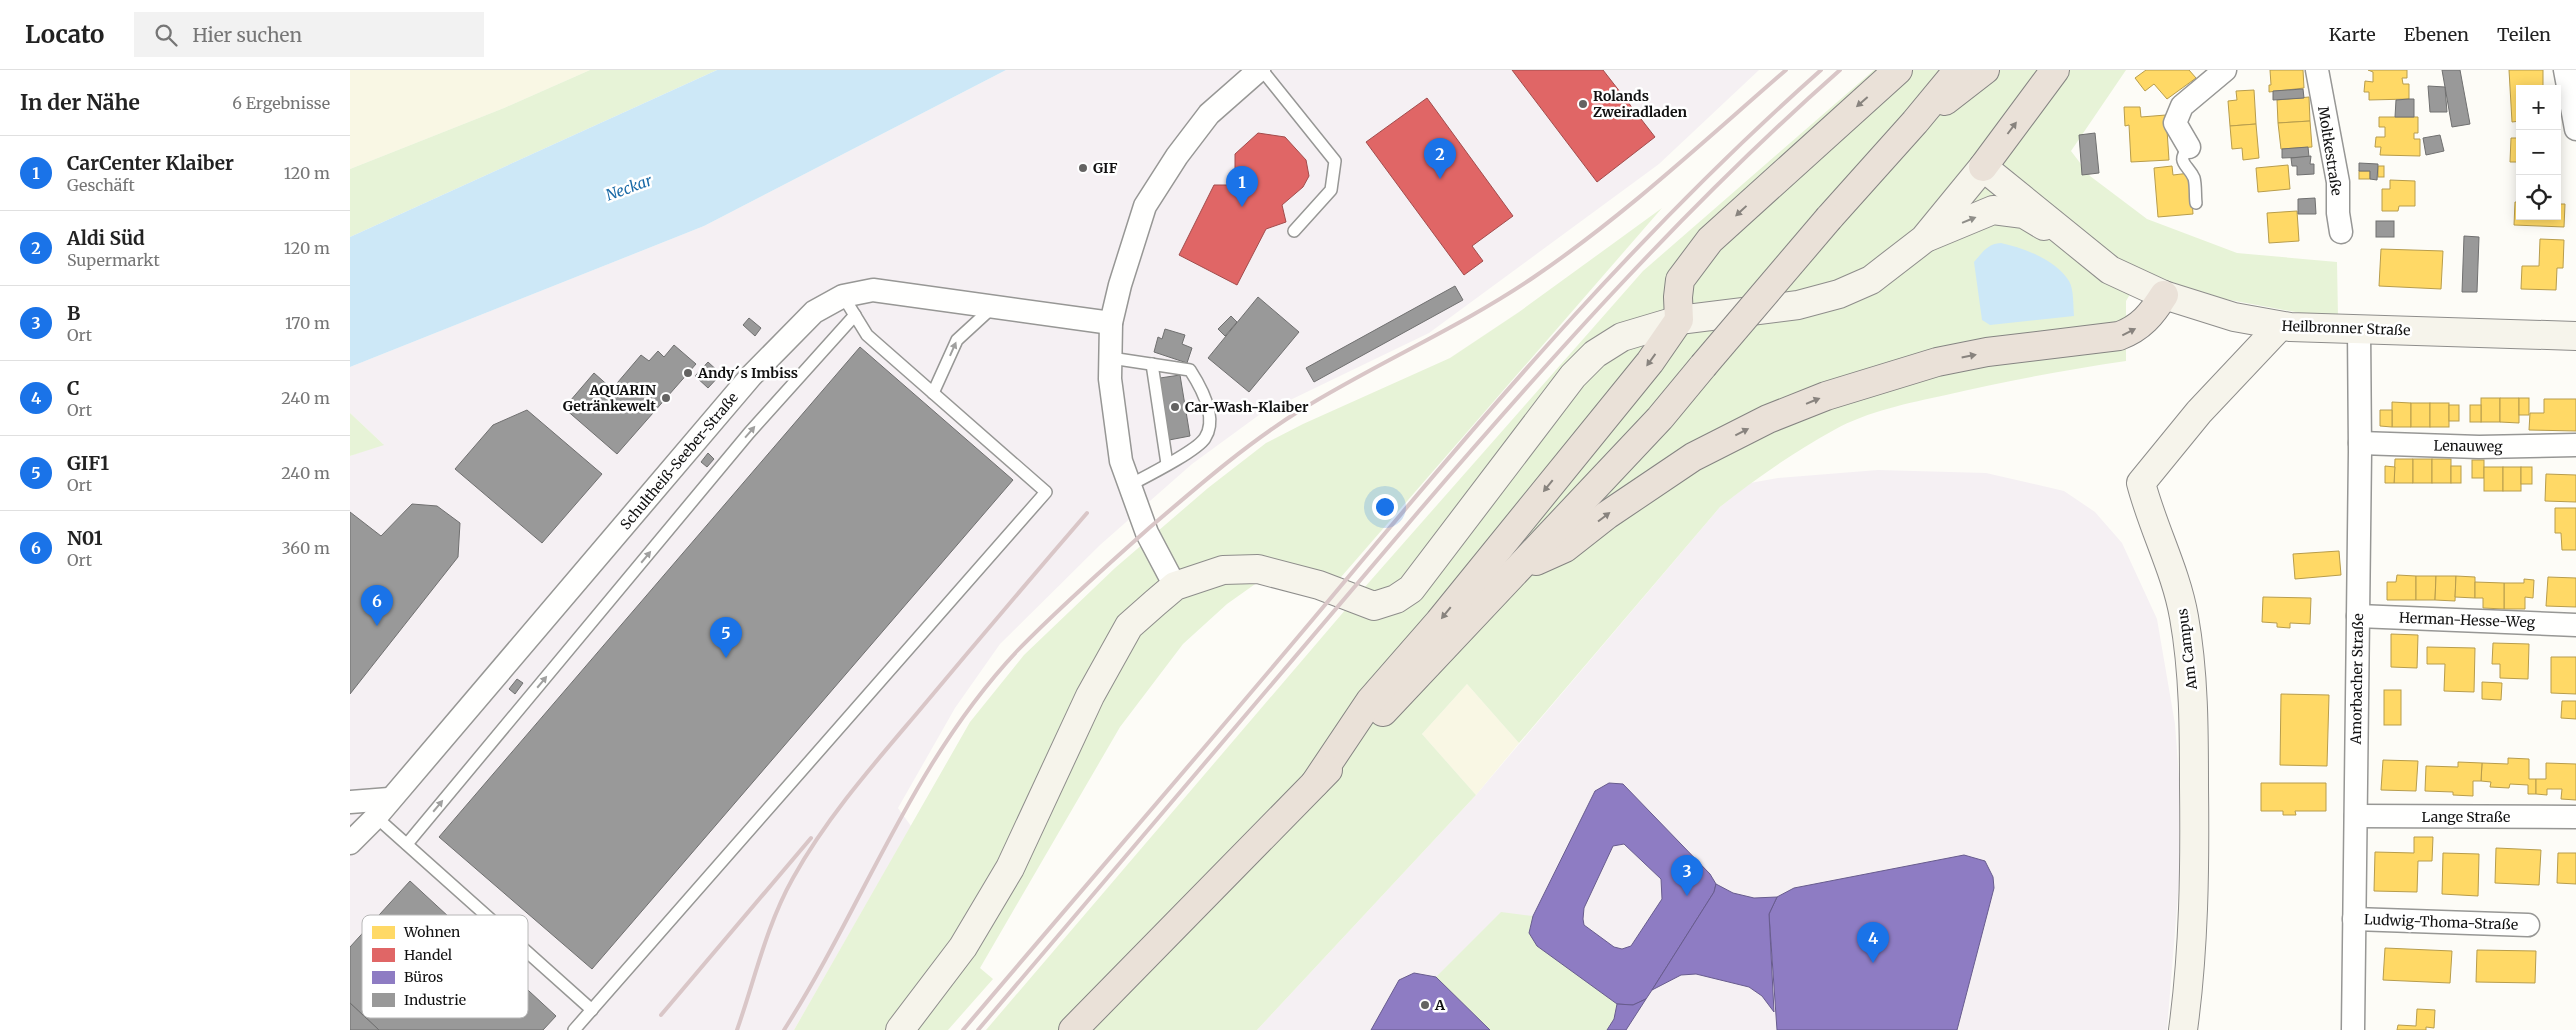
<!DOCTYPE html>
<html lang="de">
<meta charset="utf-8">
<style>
:root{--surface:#fff;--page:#f2f2f2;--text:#222;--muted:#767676;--line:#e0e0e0;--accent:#1a73e8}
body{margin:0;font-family:Merriweather,serif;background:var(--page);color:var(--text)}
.controls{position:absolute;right:15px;top:15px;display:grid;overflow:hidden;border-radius:0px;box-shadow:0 2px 12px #0003}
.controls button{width:45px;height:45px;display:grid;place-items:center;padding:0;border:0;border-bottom:1px solid var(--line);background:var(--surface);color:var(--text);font:25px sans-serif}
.you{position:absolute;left:1034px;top:436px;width:18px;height:18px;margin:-12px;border:4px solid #fff;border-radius:50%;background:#1a73e8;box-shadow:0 0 0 8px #1a73e833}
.badge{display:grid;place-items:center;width:32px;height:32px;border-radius:50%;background:var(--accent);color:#fff;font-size:16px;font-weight:700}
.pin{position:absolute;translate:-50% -41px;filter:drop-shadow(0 1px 2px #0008)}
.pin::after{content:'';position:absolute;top:26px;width:18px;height:15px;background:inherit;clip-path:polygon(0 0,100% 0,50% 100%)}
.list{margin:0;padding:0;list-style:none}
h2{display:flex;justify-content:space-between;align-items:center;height:65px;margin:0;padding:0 20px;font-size:21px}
h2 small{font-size:16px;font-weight:400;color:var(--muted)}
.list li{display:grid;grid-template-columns:32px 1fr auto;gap:15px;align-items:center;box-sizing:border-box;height:75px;padding:0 20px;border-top:1px solid var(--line)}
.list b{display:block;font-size:19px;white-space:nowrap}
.list p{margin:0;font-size:16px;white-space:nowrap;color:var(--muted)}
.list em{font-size:16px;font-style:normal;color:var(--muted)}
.icon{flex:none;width:28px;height:28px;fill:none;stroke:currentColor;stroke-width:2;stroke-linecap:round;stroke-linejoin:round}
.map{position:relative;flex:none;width:2226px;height:960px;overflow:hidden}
header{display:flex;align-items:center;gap:30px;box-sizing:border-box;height:70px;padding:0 25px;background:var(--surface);border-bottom:1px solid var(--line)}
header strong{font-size:24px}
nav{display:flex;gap:28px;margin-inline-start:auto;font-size:18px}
.search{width:350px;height:45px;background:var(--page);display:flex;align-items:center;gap:12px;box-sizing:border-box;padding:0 18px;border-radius:0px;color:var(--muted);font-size:19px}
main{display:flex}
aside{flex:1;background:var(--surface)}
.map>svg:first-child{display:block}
.industrial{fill:#f5f0f3}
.farmland{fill:#f9f7e4}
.green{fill:#e7f3d7}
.water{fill:#cde8f7}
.homes{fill:#ffd966;stroke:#b89d4c}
.shops{fill:#e06666;stroke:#a24c4c}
.offices{fill:#8e7cc3;stroke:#685c8e;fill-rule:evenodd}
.industry{fill:#999;stroke:#707070}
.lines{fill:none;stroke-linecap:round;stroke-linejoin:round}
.lane-casing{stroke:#979795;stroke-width:14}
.street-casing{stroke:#979795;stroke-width:25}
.secondary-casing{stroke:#8e8d8b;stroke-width:30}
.highway-casing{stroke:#858482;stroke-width:30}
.lane{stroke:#fffffe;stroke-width:11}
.street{stroke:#fffffe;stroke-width:22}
.secondary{stroke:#f6f4eb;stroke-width:28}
.highway{stroke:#eae1d8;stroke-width:28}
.rail{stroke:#d9c6c7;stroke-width:4}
.highway-bridge-casing{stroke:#858482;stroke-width:30;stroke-linecap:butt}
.highway-bridge{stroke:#eae1d8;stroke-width:28}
.oneway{fill:#88837e}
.oneway2{fill:#8f8e89}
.oneway3{fill:#a0a09f}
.poi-dot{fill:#646362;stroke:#fff;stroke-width:2}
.labels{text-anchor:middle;stroke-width:5;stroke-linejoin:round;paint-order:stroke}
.poi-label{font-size:14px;font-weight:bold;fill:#111;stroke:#fff;text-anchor:start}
.street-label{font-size:14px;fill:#111;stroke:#fff}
.water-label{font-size:15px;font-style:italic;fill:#1768a6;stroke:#fff}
.key{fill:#fff;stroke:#b8b8b8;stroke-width:1}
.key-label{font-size:14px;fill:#111}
</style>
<header>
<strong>Locato</strong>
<div class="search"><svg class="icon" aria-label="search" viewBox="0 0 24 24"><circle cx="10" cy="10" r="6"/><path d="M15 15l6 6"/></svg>Hier suchen</div>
<nav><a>Karte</a><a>Ebenen</a><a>Teilen</a></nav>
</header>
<main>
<aside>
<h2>In der Nähe<small>6 Ergebnisse</small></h2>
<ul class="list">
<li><span class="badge">1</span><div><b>CarCenter Klaiber</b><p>Geschäft</p></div><em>120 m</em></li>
<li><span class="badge">2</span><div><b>Aldi Süd</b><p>Supermarkt</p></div><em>120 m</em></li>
<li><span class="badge">3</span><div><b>B</b><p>Ort</p></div><em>170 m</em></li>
<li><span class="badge">4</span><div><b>C</b><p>Ort</p></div><em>240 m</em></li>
<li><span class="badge">5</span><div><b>GIF1</b><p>Ort</p></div><em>240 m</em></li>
<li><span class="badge">6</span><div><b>N01</b><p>Ort</p></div><em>360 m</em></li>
</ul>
</aside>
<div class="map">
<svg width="2226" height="960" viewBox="0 0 2226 960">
<rect width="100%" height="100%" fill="#fdfcf7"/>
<g class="industrial">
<polygon points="656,0 1409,0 1309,94 1079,263 909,345 842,394 750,475 650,574 605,638 548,738 561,756 444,960 0,960 0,386 33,374 0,343 0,297 354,156"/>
<polygon points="1528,400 1636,403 1714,421 1745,442 1772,473 1807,549 1825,654 1833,762 1817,960 907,960 1126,725 1370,437 1400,413 1428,408"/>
</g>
<g class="farmland">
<polygon points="0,0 240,0 154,38 0,99"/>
<polygon points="1117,614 1169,673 1126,725 1072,664"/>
</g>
<g class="green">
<polygon points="240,0 367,0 0,167 0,99 154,38"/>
<path d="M1524,0H1776L1721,81L1740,106L1797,149L1887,183L1987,192L1988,247L1956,244L1858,226L1794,201L1776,231V291C1715,300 1656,311 1596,325C1559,333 1518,341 1484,360C1444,382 1405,409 1370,437L1169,673L1117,614L1072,664L1126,725L907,960H636L1014,518L1293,201Z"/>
<polygon points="1312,138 978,522 908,512 877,534 833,574 770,657 630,898 643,909 598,960 444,960 620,652 674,585 765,498 858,418 916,373 953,354 1100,288 1169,242"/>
<polygon points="0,343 34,375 0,386"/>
<polygon points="1151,842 1183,846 1267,934 1264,949 1257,960 1140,960 1086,907"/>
</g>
<g class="water">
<polygon points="367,0 656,0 354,156 0,297 0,167"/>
<path d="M1651,173C1674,178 1706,190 1719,211C1724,219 1723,236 1724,246L1640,255L1632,250L1624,192C1633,182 1637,174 1651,173Z"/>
</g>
<g class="homes">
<polygon points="1796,0 1839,0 1846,8 1817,29 1804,14 1795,21 1785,8"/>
<polygon points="1920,0 1953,0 1954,18 1919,22 1919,15 1921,15"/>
<polygon points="2018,0 2057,0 2057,8 2052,8 2053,14 2059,14 2059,29 2019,30 2019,22 2014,22 2015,11 2023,12 2023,2"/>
<polygon points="2159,0 2193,0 2193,19 2170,19 2170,51 2162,52"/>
<polygon points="1904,20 1906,54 1880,56 1878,31 1887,30 1886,21"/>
<polygon points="1959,27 1960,51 1928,53 1927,30"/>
<polygon points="1774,37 1790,37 1791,47 1816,45 1819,90 1781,92 1779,55 1775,56"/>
<polygon points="2029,47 2068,47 2068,63 2064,63 2064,69 2070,69 2070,86 2030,85 2031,77 2025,77 2026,67 2035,67 2035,57 2029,57"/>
<polygon points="1960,51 1962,77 1931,79 1928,53"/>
<polygon points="1906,54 1909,88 1893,90 1892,78 1882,79 1880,56"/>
<polygon points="2161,68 2170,68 2170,92 2160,92"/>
<polygon points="1938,95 1940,119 1908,122 1906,98"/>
<polygon points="1822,96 1823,105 1840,103 1843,144 1808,147 1804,98"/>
<rect x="2028" y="96" width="6" height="11"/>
<rect x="2009" y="101" width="11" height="8"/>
<polygon points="2040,110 2065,111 2065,136 2049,136 2048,141 2032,141 2032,119 2040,119"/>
<polygon points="2165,132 2170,132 2170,146 2207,146 2207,134 2215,134 2214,157 2164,155"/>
<polygon points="1947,141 1949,171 1919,173 1917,143"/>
<polygon points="2190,169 2214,170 2213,198 2207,198 2206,220 2171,219 2172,196 2189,196"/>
<polygon points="2031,179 2093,181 2091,219 2029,216"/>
<rect x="2131" y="328" width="19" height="24"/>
<polygon points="2150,328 2169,328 2169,353 2150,352"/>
<rect x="2169" y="328" width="10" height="17"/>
<polygon points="2194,329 2226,329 2226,361 2179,360 2180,343 2194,343"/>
<polygon points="2042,332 2061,333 2061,357 2042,357"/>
<rect x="2061" y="333" width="19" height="24"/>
<rect x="2080" y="333" width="19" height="24"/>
<rect x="2099" y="335" width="10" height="16"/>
<rect x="2120" y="335" width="11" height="17"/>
<polygon points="2030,340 2042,340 2042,357 2030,356"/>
<polygon points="2045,389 2063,389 2063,413 2044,413"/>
<rect x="2063" y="389" width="19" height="24"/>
<rect x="2082" y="389" width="19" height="24"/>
<rect x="2122" y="390" width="12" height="18"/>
<polygon points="2035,396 2045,397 2044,413 2035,413"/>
<rect x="2101" y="396" width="10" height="17"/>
<rect x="2134" y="397" width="19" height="24"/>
<rect x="2153" y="397" width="18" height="24"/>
<rect x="2171" y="397" width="11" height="17"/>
<polygon points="2196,404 2226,405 2226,432 2195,431"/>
<polygon points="2205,438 2226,438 2226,480 2212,480 2211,463 2205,463"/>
<polygon points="1989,481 1991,505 1945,509 1943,484"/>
<polygon points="2047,505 2066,506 2066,530 2037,530 2037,512 2046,512"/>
<polygon points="2066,506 2086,506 2085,530 2066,530"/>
<polygon points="2086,506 2106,506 2105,531 2085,530"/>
<polygon points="2106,506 2125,507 2125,528 2105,527"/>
<polygon points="2198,507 2226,508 2226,537 2196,536"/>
<polygon points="2174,509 2184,510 2183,528 2175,527 2175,539 2154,539 2154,513 2174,513"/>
<polygon points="2125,512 2154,513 2154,539 2133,538 2133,528 2125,528"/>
<polygon points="1913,527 1961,528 1960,554 1940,553 1940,558 1927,557 1927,553 1912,552"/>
<polygon points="2041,564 2068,565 2067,598 2041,597"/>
<polygon points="2143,573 2179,574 2178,609 2150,608 2150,594 2142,594"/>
<polygon points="2077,577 2125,578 2124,622 2094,621 2095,594 2077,594"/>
<polygon points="2201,587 2226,587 2226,624 2201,623"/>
<polygon points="2132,612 2152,613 2151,630 2132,629"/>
<rect x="2034" y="620" width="17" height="35"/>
<polygon points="1931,624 1979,625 1977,696 1930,695"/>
<polygon points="2212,631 2226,631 2226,649 2211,648"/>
<polygon points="2158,688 2179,689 2179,709 2186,709 2186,724 2178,724 2178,715 2160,714 2159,718 2140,717 2141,712 2131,711 2132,693 2158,694"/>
<polygon points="2033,690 2068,691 2066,721 2031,720"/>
<polygon points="2108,692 2132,693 2131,711 2123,711 2123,726 2103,725 2103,722 2075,721 2076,696 2108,697"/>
<polygon points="2196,693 2226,694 2226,730 2211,729 2212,719 2197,719 2197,725 2186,724 2186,709 2196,709"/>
<polygon points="1911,713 1976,713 1976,741 1945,741 1946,745 1933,745 1933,741 1911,741"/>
<polygon points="2064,767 2083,767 2082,791 2068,791 2067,822 2024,821 2025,782 2064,783"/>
<polygon points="2146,778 2191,780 2189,815 2145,813"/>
<polygon points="2093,783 2129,784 2128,826 2092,824"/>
<polygon points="2208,783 2226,783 2226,814 2207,813"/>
<polygon points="2035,878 2102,881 2100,913 2033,910"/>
<polygon points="2127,880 2186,881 2185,913 2126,912"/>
<polygon points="2067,939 2085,940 2084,958 2076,957 2076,960 2047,960 2048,955 2066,956"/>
</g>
<g class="shops">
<polygon points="1162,0 1253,0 1305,67 1247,112"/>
<polygon points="1077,28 1163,146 1122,176 1133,191 1114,205 1016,72"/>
<polygon points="908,63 935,67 956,90 959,106 953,117 932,135 936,152 916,159 887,215 829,185 864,115 885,115 885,84"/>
</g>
<g class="offices">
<path d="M1259,713L1273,714L1360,804L1366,814L1364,822L1302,920L1296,929L1283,935L1267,934L1187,876L1179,863L1183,846L1245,721ZM1274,774L1311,809L1312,829L1281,876L1272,879L1264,877L1234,855L1233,849L1234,838L1263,776Z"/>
<polygon points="1614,785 1635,791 1643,807 1644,818 1607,960 1427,960 1419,844 1427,827 1444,818"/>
<polygon points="1366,814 1383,823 1404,828 1427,827 1419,844 1424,942 1412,926 1399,917 1346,904 1331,905 1302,920 1364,822"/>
<polygon points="1064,903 1086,907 1140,960 1021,960 1049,910"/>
<polygon points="1296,929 1276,960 1257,960 1264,949 1267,934 1283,935"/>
</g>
<g class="industry">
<polygon points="2092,0 2110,0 2120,54 2102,57"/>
<polygon points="2078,16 2095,17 2097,42 2080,42"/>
<polygon points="1953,19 1954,28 1923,30 1923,21"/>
<polygon points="2059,29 2064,29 2064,47 2045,47 2046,30"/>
<polygon points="1745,63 1749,103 1732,105 1729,65"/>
<polygon points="2090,65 2094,81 2076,85 2073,68"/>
<polygon points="1958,77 1959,87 1932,88 1932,79"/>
<polygon points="1961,86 1960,94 1964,94 1964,104 1947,105 1947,96 1942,96 1941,88"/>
<polygon points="2009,93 2028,94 2027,110 2020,109 2020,101 2009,101"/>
<polygon points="1965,128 1966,144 1948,144 1948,129"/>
<rect x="2026" y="151" width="18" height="16"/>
<polygon points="2114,166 2129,167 2127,222 2112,222"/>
<polygon points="1105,216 1113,230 964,312 956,298"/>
<polygon points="908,227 949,262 899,322 858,288"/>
<polygon points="881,246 887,252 875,266 868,259"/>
<polygon points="399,248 411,258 405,266 393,255"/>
<polygon points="815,259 835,265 832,274 842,278 837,293 804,282 808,267 812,269"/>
<polygon points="324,275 346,294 267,384 214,338 244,303 262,319 291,285 299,291 308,281 314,287"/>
<polygon points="510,277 663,410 242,899 89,767"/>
<polygon points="358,292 371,304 358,318 345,306"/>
<polygon points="830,305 840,366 819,370 810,308"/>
<polygon points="177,340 252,404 192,473 105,399 143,355"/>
<polygon points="358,383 364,389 357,397 351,392"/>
<polygon points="62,434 87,436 110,453 108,487 0,624 0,442 31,466"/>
<polygon points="167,609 173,613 165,624 159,619"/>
<polygon points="60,811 206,946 193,960 29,960 0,933 0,877"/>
<polygon points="0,933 29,960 0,960"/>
</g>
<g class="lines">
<g class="lane-casing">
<g id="lane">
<polyline points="912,0 985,91 981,120 944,161"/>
<path d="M1839,77C1825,93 1838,94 1844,108C1846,115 1845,126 1846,133"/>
<path d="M761,288L840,300C851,317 868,348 855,368C847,381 795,407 780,415"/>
<polyline points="802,294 817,394"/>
<polyline points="583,323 607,270 644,236"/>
<polyline points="26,747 242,940"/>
<polyline points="57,774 399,363 505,245"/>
<polyline points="224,960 696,422 517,265 493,226"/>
</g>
</g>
<g class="street-casing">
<g id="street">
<polyline points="1967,0 1988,112 1988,143 1991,162"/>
<polyline points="2215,0 2226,59"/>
<polyline points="1839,77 1825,53 1832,36 1875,0"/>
<polyline points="2010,373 2129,377 2226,375"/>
<polyline points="825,516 797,463 771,391 760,309 761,253 770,215 795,136 827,86 859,44 909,0"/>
<polyline points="2008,546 2226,555"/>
<polyline points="0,732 39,729"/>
<polyline points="2006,746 2226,747"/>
<polyline points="0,773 26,747 401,306 464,242 493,226 523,220 761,253"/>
<polyline points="2004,849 2178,855"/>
<polyline points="2003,960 2010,382 2009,259"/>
</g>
</g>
<g class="secondary-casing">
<g id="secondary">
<polyline points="1578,167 1643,140 1674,144 1694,156"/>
<polyline points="550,960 613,877 660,798 740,626 779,556 805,533 825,516 873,500 908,499 969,515 1024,536 1046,529 1061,519 1223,306 1245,284 1272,267 1329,250 1448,235 1489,224 1521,210 1574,169 1633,97 1760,200 1814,225 1884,247 1940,257 2226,266"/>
<path d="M1833,960C1844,880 1845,798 1844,717C1844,661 1844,603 1834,547C1826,501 1803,459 1791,413L1849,342L1930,256"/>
</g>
</g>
<g class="highway-casing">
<g id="highway">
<polyline points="1595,31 1635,0"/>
<polyline points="1633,97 1705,0"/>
<polyline points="1479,148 1565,52 1608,0"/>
<path d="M1186,491L1215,478L1257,445L1343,387L1418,349L1476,326L1587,292L1637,282L1769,266C1791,258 1802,244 1814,225"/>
<polyline points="1033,642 1310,348 1353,296"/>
<polyline points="965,713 1020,631 1089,552 1300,292 1329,250 1328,227 1330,210 1360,170 1548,0"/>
<polyline points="723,960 978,700"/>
</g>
</g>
<use href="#lane" class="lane"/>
<use href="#street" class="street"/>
<use href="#secondary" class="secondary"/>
<use href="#highway" class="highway"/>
<g class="rail">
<polyline points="311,945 461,768"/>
<path d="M387,960C405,909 416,856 443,808C477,747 523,695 568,642C624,575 680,509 737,443"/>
<path d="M434,960C515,833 562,692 668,580C709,538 754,498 798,459C847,417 895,375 949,341C1026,293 1109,258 1184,207C1274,146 1354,71 1436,0"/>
<path d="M613,960C740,810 869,662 995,511C1144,332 1296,155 1471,0"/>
<path d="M628,960C776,788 921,613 1069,441C1202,286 1337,135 1490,0"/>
</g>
<g class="highway-bridge-casing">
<polyline id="highway-bridge" points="1353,296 1479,148"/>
</g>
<use href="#highway-bridge" class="highway-bridge"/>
</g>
<defs><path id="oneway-solid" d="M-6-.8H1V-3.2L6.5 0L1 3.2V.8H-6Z" transform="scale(1.25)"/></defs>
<g class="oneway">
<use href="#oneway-solid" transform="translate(1512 32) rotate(139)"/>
<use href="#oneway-solid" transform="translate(1662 58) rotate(-53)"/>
<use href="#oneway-solid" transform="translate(1391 141) rotate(137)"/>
<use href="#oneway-solid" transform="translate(1779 262) rotate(-27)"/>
<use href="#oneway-solid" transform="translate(1619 286) rotate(-11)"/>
<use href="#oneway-solid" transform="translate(1301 290) rotate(126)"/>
<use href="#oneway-solid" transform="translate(1463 331) rotate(-22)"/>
<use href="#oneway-solid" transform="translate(1392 362) rotate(-27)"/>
<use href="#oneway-solid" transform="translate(1198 416) rotate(129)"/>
<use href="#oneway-solid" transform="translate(1254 447) rotate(-37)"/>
<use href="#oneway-solid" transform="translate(1096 543) rotate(129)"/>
</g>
<use class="oneway2" href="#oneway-solid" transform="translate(1619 150) rotate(-22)"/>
<g class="oneway3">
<use href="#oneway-solid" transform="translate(603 279) rotate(-66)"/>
<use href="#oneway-solid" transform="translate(400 362) rotate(-49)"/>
<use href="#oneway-solid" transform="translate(296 487) rotate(-50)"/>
<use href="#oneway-solid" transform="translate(192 612) rotate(-50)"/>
<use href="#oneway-solid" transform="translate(88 736) rotate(-50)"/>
</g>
<g class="poi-dot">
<circle cx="1233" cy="34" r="5"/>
<circle cx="733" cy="98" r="5"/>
<circle cx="338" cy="303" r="5"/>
<circle cx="316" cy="328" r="5"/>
<circle cx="825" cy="337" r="5"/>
<circle cx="1075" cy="935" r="5"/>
</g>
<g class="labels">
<g class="poi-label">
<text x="1243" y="31">Rolands<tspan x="1243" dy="16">Zweiradladen</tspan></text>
<text x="743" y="103">GIF</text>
<text x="348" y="308">Andy´s Imbiss</text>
<text x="306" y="325" text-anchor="end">AQUARIN<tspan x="306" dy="16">Getränkewelt</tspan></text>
<text x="835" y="342">Car-Wash-Klaiber</text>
<text x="1085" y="940">A</text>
</g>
<g class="street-label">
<text transform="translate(1980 81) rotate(81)" y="5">Moltkestraße</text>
<text transform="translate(1996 258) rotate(2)" y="5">Heilbronner Straße</text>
<text transform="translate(2118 376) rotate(1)" y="5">Lenauweg</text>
<text transform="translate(329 391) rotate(-50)" y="5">Schultheiß-Seeber-Straße</text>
<text transform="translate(2117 550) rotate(2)" y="5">Herman-Hesse-Weg</text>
<text transform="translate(1837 579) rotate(-97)" y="5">Am Campus</text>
<text transform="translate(2007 609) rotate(-89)" y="5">Amorbacher Straße</text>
<text x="2116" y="752">Lange Straße</text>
<text transform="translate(2091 852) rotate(2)" y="5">Ludwig-Thoma-Straße</text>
</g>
<g class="water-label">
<text transform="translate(279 118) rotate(-20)" y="5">Neckar</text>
</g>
</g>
<rect x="12" y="845" width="166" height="103" rx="8" class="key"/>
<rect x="22" y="856" width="23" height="13" fill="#ffd966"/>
<rect x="22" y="878" width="23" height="14" fill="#e06666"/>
<rect x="22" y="901" width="23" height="13" fill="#8e7cc3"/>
<rect x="22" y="923" width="23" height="14" fill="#999"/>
<g class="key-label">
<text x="54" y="867">Wohnen</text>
<text x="54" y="890">Handel</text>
<text x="54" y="912">Büros</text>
<text x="54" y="935">Industrie</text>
</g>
</svg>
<div class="controls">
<button>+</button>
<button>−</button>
<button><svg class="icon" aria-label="locate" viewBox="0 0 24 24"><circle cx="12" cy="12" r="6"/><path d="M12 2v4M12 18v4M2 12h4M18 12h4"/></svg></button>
</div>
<div class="you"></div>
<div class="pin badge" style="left:892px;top:137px">1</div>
<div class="pin badge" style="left:1090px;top:109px">2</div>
<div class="pin badge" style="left:1337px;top:826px">3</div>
<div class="pin badge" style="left:1523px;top:893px">4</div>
<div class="pin badge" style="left:376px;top:588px">5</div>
<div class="pin badge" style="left:27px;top:556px">6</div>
</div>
</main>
